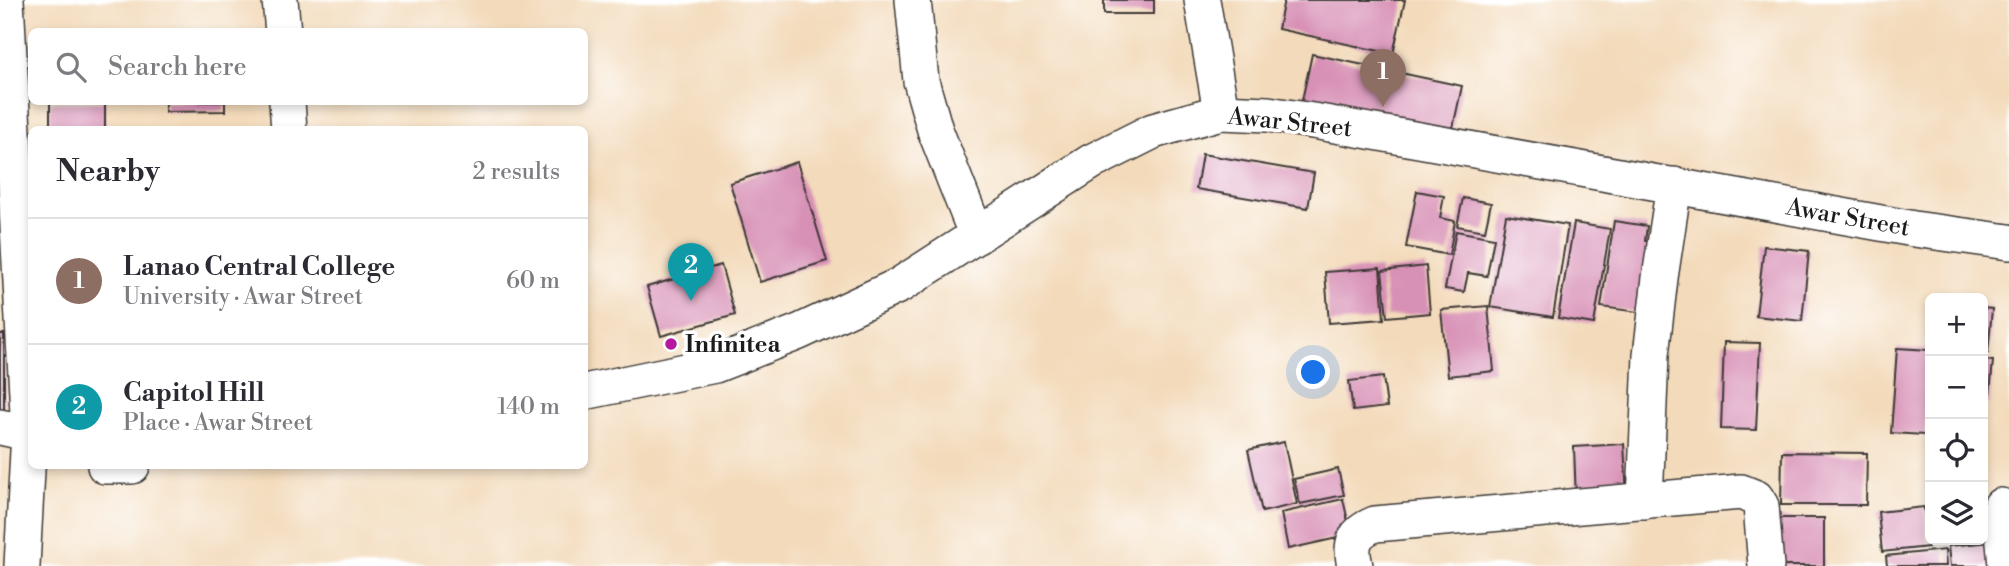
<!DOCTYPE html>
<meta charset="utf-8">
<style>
:root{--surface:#fff;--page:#f2f2f3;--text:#2b2b33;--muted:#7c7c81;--line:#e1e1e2;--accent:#b5179e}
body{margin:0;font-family:"Libre Bodoni",serif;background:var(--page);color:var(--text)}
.controls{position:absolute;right:21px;bottom:21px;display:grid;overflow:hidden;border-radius:10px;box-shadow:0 4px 10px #0003}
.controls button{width:63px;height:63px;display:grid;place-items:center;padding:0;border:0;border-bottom:2px solid var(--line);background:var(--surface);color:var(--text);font:35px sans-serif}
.you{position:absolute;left:1314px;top:373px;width:24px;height:24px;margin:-18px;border:5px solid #fff;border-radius:50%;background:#1a73e8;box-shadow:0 0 0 10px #1a73e833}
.badge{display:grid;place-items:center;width:46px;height:46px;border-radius:50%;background:var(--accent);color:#fff;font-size:23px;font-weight:700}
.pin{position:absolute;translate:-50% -58px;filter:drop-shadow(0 2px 4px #0008)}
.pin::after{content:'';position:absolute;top:37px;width:24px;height:21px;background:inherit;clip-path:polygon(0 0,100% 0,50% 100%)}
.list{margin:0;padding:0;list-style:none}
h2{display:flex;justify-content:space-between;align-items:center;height:91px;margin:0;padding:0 28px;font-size:30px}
h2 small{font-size:23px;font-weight:400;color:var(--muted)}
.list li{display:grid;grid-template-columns:46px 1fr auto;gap:21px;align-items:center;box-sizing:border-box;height:126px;padding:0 28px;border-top:2px solid var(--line)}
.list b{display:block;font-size:26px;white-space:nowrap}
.list p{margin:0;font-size:23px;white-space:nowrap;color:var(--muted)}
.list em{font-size:23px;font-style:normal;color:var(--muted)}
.icon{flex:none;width:38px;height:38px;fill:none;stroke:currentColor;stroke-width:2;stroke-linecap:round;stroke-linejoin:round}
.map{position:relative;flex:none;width:2009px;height:566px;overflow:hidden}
.search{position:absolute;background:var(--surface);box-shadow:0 4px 10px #0003;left:28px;top:28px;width:560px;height:77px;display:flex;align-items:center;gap:18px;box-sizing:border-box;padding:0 24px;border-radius:10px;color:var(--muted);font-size:26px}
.panel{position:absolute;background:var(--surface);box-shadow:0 4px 10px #0003;left:28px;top:126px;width:560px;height:343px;border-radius:10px}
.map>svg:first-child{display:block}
.building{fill:#d891b6}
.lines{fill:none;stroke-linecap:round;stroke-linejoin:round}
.minor-casing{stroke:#3c3834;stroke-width:38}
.minor{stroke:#fff;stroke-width:35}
.poi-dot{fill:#b5179e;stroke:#fff;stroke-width:2.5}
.labels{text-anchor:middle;stroke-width:7;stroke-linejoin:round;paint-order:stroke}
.street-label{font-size:24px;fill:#1c1c1c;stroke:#fff}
.poi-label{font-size:24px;font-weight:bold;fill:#1c1c1c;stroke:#fff;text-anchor:start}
</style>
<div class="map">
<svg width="2009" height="566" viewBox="0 0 2009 566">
<rect width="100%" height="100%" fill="#fff"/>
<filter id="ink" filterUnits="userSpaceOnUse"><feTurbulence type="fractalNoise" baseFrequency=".0143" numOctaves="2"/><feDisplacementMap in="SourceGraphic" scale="14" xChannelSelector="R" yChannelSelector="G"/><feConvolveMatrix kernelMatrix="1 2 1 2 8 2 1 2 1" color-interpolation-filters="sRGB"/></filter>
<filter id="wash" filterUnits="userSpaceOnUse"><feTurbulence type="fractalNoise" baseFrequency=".00686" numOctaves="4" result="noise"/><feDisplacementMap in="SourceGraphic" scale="28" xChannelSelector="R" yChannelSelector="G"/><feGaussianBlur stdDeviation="1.57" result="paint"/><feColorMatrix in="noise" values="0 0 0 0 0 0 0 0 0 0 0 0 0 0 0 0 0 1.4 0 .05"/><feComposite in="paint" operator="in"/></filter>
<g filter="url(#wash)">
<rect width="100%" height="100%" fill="#f3daba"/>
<g id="blocks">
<g class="building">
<rect x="1104" y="0" width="50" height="14"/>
<polygon points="1284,0 1405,0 1393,54 1278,29"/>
<polygon points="1312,54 1462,86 1451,137 1301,105"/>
<rect x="50" y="102" width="55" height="28"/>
<polygon points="165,102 225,102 225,111 165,112"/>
<polygon points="1202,154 1314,173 1308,208 1196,189"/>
<polygon points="797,162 827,261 760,282 730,183"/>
<polygon points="1417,191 1444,196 1440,218 1455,221 1449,255 1406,247"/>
<polygon points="1463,198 1491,203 1485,231 1457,226"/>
<polygon points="1506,215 1568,225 1553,317 1490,307"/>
<polygon points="1614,221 1647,226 1645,241 1660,243 1641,294 1638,312 1601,307"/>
<polygon points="1574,223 1610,229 1594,324 1558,318"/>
<polygon points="1456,231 1494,238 1487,276 1468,273 1464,292 1445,289"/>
<polygon points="1764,246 1809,251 1802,321 1756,316"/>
<polygon points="721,265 735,315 661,336 647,287"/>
<polygon points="1426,266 1430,313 1387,317 1382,271"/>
<polygon points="1380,268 1384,319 1329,323 1325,272"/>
<polygon points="1488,306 1494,371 1448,376 1441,310"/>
<polygon points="1983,308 1992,309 1988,353 1983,353"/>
<rect x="0" y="334" width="4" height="81"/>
<polygon points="1724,342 1760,343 1756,430 1721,429"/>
<polygon points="1897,348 1930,350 1925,435 1891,433"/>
<polygon points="1983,360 1993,361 1989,404 1983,403"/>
<polygon points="1383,377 1387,407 1353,411 1349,381"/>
<polygon points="1284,442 1297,504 1262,512 1248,450"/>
<polygon points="1624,444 1627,498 1576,500 1574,447"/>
<polygon points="1782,452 1867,453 1866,505 1781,505"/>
<polygon points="1338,469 1344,495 1300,504 1294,479"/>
<polygon points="1343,499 1351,535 1288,549 1281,513"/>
<polygon points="1924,507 1928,547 1882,552 1878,512"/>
<rect x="1775" y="518" width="49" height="48"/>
<polygon points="1992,542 1995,566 1950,566 1948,546"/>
<polygon points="1945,550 1946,566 1887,566 1886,556"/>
</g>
</g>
</g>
<g filter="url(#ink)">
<use href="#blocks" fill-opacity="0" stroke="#3c3834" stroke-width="2"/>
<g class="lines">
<g class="minor-casing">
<g id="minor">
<polyline points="6,0 29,432 22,566"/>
<polyline points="280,0 283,32"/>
<polyline points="913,0 921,81 935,130 977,236"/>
<polyline points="1202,0 1221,112"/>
<polyline points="287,102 289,130"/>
<polyline points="584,392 715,365 799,332 900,285 1091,162 1153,131 1221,112 1268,114 1319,122 1914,229 2009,242"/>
<polyline points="0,427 32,434"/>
<polyline points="105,466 132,466"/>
<polyline points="1645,501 1651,355 1660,278 1674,185"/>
<polyline points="2001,506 2006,566"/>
<path d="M1355,566C1350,544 1353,533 1375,524L1741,492L1756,498L1761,506L1766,566"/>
</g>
</g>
<use href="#minor" class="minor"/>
</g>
</g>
<circle class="poi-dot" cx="671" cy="344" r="7"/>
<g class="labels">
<g class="street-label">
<text transform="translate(1290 122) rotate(6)" y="8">Awar Street</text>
<text transform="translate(1848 217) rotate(10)" y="8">Awar Street</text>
</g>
<g class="poi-label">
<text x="685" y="352">Infinitea</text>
</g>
</g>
</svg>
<div class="controls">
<button>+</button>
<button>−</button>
<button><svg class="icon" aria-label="locate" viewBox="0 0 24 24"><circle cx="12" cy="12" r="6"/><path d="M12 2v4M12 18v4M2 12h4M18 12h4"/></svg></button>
<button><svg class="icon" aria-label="layers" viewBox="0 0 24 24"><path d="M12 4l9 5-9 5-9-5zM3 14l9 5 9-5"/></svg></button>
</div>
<div class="you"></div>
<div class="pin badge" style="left:1383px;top:107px;background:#8d6e63">1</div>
<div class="pin badge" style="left:691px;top:301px;background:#0f9aa8">2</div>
<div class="search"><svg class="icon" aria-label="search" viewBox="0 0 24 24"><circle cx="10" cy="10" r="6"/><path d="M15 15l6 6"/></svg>Search here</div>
<section class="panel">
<h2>Nearby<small>2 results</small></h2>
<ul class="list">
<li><span class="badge" style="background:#8d6e63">1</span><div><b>Lanao Central College</b><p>University · Awar Street</p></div><em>60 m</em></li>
<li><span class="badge" style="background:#0f9aa8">2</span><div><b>Capitol Hill</b><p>Place · Awar Street</p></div><em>140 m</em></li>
</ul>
</section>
</div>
